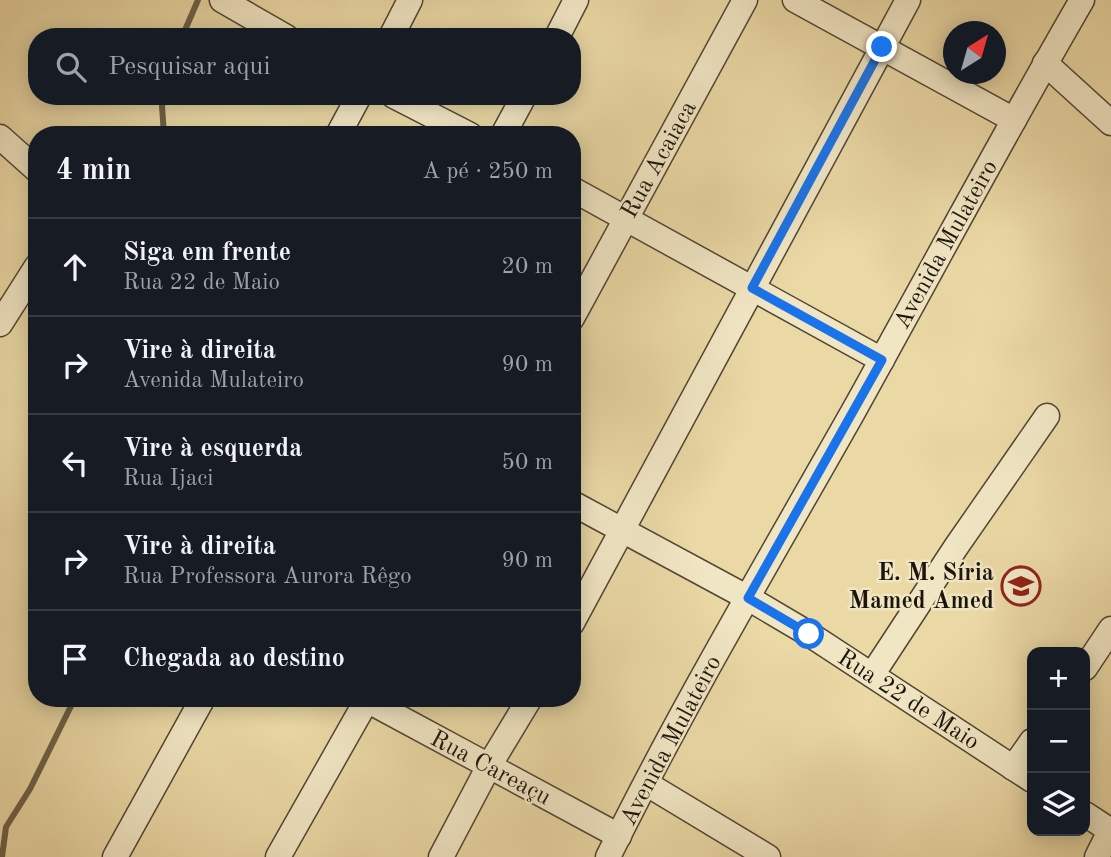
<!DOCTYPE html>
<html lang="pt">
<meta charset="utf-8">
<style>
:root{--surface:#171b24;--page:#242831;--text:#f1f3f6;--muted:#9ea1a6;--line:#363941}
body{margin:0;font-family:"Old Standard TT",serif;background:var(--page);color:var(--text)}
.controls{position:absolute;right:21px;bottom:21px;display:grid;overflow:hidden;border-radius:14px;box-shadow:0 4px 18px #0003}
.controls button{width:63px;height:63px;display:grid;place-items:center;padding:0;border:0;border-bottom:2px solid var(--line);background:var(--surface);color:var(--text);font:35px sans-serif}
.compass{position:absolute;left:943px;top:21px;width:63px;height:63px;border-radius:50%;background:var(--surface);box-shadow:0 4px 18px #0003;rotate:37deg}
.stop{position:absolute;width:21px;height:21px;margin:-16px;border:5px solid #1a73e8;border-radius:50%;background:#fff}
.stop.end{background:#1a73e8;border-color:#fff;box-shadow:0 2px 7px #0008}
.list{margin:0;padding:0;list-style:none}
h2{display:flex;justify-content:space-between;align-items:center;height:91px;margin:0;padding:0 28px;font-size:30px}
h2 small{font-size:23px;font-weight:400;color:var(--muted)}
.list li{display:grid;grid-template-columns:46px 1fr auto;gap:21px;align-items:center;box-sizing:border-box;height:98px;padding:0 28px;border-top:2px solid var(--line)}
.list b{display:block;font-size:26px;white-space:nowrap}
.list p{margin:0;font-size:23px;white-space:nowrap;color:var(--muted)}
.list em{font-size:23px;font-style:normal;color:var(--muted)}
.icon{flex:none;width:38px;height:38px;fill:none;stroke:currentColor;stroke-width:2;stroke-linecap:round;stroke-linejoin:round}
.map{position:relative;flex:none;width:1111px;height:857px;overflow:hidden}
.search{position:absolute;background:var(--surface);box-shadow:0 4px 18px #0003;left:28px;top:28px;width:553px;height:77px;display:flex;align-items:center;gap:18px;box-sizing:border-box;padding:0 24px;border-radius:28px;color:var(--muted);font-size:26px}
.panel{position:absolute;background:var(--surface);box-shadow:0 4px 18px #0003;left:28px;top:126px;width:553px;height:581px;border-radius:28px}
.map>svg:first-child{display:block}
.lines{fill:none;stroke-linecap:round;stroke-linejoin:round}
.stream{stroke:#6e6249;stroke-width:6}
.minor-casing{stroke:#504632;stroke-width:27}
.minor{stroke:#f1e6c4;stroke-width:24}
.route{stroke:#1a73e8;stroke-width:9}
.labels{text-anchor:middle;stroke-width:5;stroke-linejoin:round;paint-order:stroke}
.street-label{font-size:24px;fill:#1c150c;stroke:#f1e6c4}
.poi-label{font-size:24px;font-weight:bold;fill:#1c150c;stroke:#f1e6c4;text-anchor:end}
</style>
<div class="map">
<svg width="1111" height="857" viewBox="0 0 1111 857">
<rect width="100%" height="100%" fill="#ead8a5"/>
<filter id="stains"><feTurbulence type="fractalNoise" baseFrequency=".00286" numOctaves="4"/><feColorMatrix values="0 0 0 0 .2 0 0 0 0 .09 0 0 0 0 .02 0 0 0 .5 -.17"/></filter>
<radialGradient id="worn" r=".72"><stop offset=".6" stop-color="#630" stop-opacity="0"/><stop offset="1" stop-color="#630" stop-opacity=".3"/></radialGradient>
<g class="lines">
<g class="stream">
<polyline points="182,37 198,0"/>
<polyline points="164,135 162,106 165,96"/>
<polyline points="2,857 6,827 30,789 75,698"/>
</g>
<g class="minor-casing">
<g id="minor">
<polyline points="222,0 286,37"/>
<polyline points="795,0 1014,120"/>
<polyline points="391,37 410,0"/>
<polyline points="557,37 576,0"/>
<polyline points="1045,63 1111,123"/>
<polyline points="394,96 470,135"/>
<polyline points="338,135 359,96"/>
<polyline points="503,135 524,96"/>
<polyline points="0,137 37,170"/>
<polyline points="572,189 882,360"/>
<polyline points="572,318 745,0"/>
<polyline points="0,324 37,266"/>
<polyline points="572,503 748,598 809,634 1032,780"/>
<polyline points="572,623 908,0"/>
<polyline points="1085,668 1111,629"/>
<polyline points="872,675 956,547 1047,416"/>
<polyline points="363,698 619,836"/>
<polyline points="1013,768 1032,741"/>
<polyline points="647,784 768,857"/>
<polyline points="1085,814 1111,831"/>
<polyline points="115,857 203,698"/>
<polyline points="278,857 368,698"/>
<polyline points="441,857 489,766 530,698"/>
<path d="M608,857C683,705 770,559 853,412C929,275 1003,136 1082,0"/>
<polyline points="1097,857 1111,829"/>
</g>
</g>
<use href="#minor" class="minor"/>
</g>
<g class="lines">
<polyline class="route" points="809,634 748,598 882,360 752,288 882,47"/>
</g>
<defs>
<g id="school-ring" transform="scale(2.0125)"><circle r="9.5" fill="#f1e6c4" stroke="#8f2418" stroke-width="1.5"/><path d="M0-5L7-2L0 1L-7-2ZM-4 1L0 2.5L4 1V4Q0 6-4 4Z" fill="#8f2418"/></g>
</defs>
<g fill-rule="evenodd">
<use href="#school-ring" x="1021" y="586"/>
</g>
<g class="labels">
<g class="street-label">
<text transform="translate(658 159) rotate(-61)" y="8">Rua Acaiaca</text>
<text transform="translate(945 244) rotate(-61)" y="8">Avenida Mulateiro</text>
<text transform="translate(909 699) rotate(33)" y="8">Rua 22 de Maio</text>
<text transform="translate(670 740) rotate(-62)" y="8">Avenida Mulateiro</text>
<text transform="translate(491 767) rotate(28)" y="8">Rua Careaçu</text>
</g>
<g class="poi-label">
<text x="994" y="580">E. M. Síria<tspan x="994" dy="28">Mamed Amed</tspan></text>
</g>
</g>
<rect width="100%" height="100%" filter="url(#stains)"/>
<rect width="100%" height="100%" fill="url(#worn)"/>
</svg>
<div class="controls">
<button>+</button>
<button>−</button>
<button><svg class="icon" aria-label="layers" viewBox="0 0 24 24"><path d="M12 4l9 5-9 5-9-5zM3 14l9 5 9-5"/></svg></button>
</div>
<svg class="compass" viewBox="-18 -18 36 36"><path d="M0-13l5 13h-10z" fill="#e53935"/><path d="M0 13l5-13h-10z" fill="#9ea1a6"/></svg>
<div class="stop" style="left:809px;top:634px"></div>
<div class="stop end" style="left:882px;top:47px"></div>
<div class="search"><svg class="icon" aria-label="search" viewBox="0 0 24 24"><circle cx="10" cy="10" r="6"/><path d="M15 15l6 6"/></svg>Pesquisar aqui</div>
<section class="panel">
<h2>4 min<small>A pé · 250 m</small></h2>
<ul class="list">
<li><svg class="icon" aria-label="ahead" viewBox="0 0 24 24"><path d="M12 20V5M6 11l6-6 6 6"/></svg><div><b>Siga em frente</b><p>Rua 22 de Maio</p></div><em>20 m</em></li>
<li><svg class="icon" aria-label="right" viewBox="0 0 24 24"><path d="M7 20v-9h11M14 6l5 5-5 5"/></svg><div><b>Vire à direita</b><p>Avenida Mulateiro</p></div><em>90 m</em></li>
<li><svg class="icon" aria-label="left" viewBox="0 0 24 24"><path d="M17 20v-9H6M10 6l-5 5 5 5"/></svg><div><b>Vire à esquerda</b><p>Rua Ijaci</p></div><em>50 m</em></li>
<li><svg class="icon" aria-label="right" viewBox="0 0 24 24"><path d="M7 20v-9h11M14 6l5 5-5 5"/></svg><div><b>Vire à direita</b><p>Rua Professora Aurora Rêgo</p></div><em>90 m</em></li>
<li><svg class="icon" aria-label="arrive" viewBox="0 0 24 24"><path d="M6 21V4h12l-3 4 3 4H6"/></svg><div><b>Chegada ao destino</b></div></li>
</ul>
</section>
</div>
